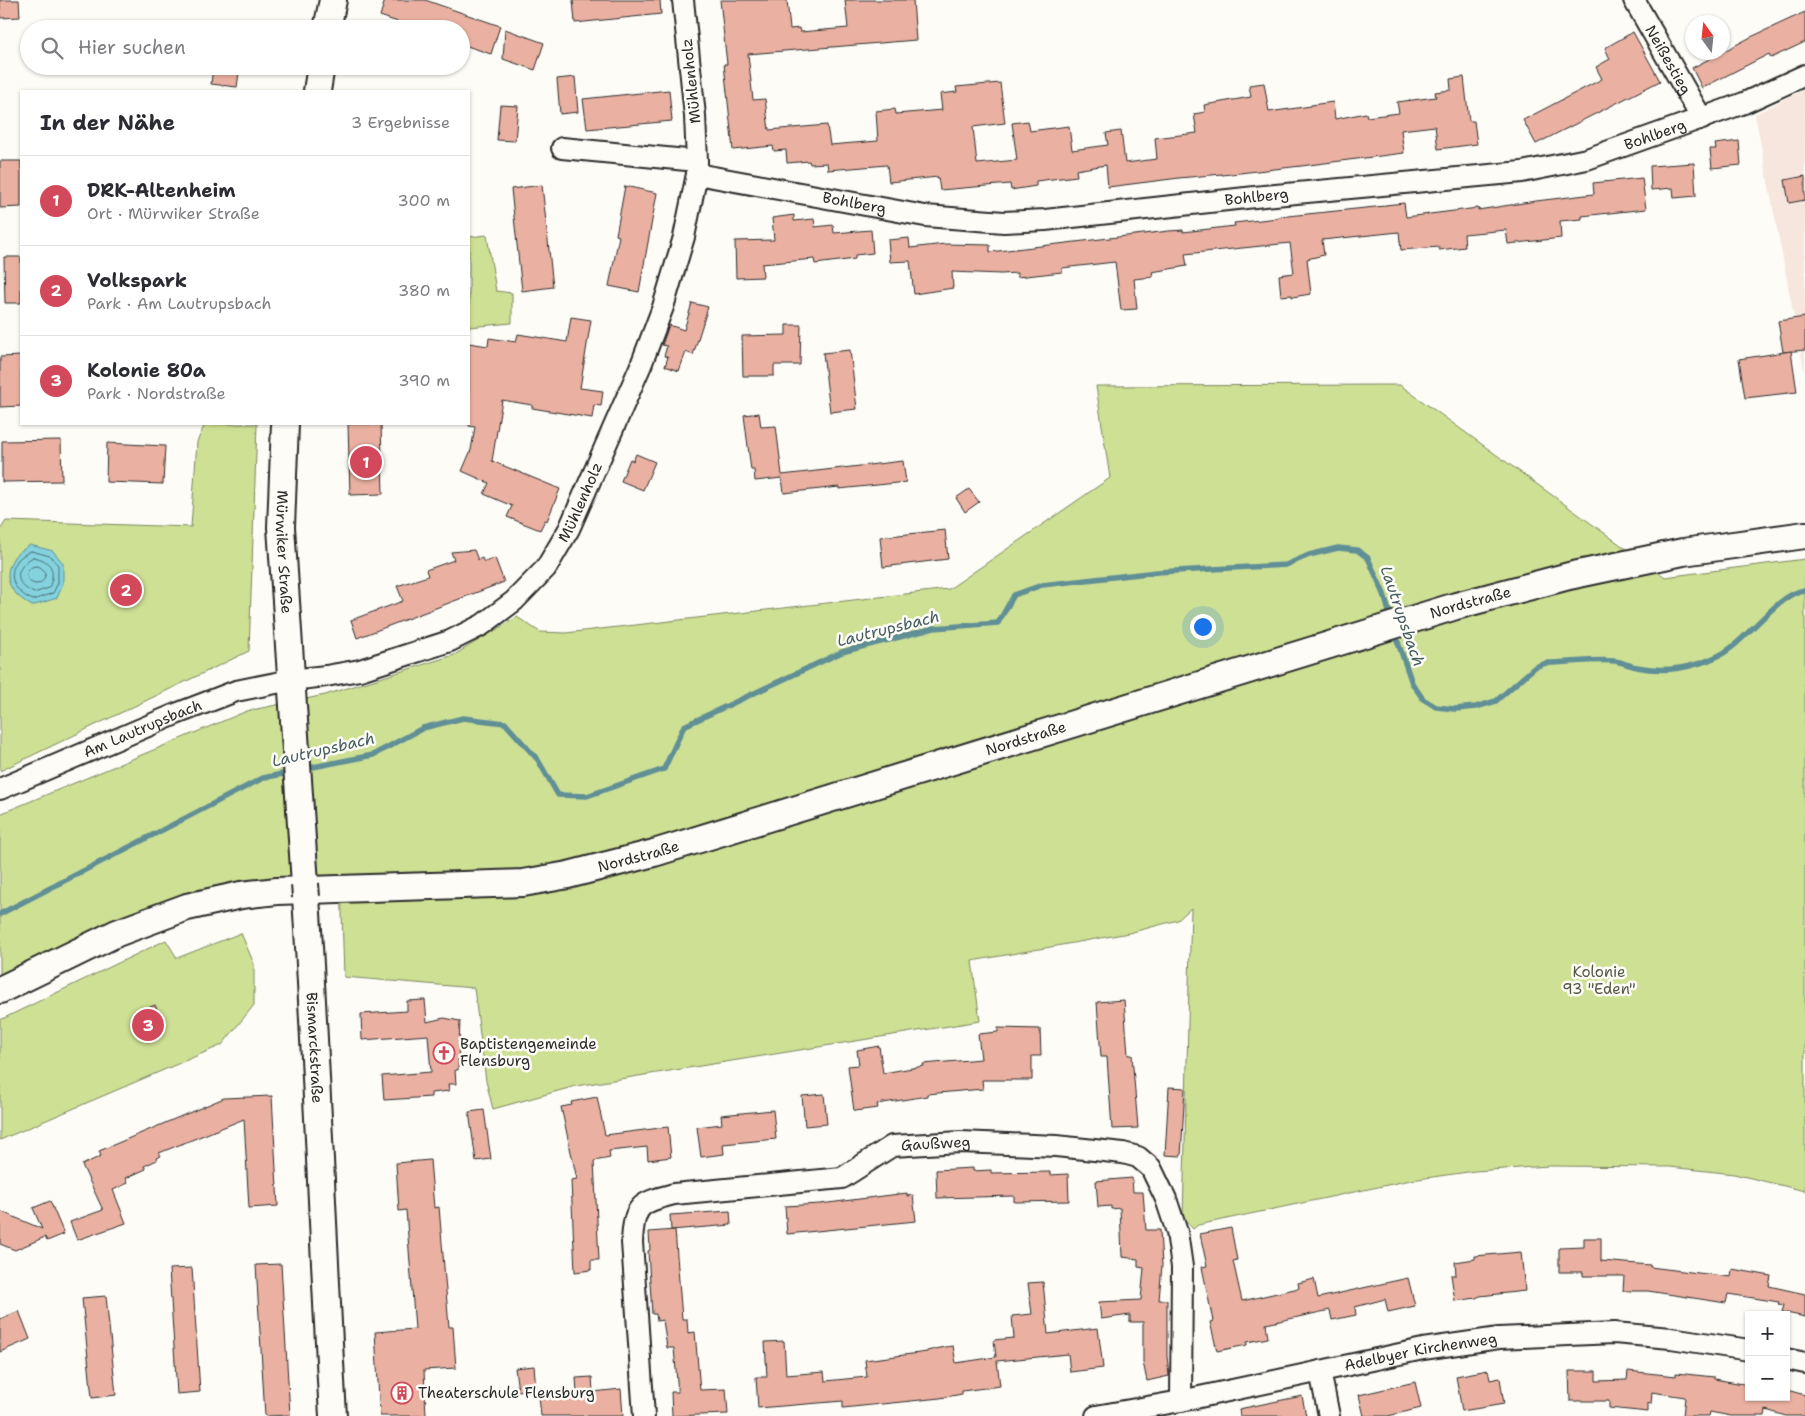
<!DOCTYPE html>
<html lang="de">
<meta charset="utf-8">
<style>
:root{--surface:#fff;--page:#f2f2f3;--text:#2b2b33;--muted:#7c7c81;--line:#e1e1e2;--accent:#d1495b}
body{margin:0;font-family:"Shantell Sans",sans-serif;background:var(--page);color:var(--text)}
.controls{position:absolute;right:15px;bottom:15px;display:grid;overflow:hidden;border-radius:0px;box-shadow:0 1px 4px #0004}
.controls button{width:45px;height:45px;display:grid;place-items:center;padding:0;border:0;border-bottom:1px solid var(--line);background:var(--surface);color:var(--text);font:25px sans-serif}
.compass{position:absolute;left:1685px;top:15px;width:45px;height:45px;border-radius:50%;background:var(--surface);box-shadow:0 1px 4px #0004;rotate:345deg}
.you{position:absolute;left:1202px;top:626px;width:18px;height:18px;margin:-12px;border:4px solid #fff;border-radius:50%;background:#1a73e8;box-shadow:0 0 0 8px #1a73e833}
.badge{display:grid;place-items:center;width:32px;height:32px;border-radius:50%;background:var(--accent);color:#fff;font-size:16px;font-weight:700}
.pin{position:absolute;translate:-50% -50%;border:2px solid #fff;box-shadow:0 1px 5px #0006}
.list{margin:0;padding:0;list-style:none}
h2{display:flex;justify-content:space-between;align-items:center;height:65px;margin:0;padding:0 20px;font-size:21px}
h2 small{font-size:16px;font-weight:400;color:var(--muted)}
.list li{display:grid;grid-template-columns:32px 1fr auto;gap:15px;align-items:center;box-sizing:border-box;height:90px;padding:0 20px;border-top:1px solid var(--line)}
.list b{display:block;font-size:19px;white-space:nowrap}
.list p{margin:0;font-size:16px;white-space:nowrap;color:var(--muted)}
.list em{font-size:16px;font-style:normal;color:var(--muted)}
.icon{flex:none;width:28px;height:28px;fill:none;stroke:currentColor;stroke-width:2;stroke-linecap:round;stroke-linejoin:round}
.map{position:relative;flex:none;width:1805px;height:1416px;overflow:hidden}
.search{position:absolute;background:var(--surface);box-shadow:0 1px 4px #0004;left:20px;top:20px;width:450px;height:55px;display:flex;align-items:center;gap:12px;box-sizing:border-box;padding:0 18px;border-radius:28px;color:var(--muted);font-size:19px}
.panel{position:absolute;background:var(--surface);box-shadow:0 1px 4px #0004;left:20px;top:90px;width:450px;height:335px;border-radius:0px}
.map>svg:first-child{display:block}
.built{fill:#f7e6de}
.green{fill:#cee094;stroke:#7c8660}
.water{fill:#83d2de;stroke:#608f96}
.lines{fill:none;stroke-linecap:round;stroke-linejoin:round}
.shore{stroke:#4e6e73;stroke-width:1}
.stream{stroke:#608f96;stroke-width:5.5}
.building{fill:#eab1a2;stroke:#2b2b2b}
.minor-casing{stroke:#2b2b2b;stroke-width:24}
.major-casing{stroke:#2b2b2b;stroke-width:30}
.minor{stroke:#fdfcf7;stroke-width:20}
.major{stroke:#fdfcf7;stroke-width:26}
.major-bridge-casing{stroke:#2b2b2b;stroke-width:30;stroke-linecap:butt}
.major-bridge{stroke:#fdfcf7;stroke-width:26}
.labels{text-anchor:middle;stroke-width:5;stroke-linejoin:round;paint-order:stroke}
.street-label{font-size:15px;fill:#2b2b2b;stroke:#fdfcf7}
.park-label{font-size:15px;fill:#545845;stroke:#fdfcf7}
.poi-label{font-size:15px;fill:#2b2b2b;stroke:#fdfcf7;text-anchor:start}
.water-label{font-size:16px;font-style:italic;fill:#455d61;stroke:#fdfcf7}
</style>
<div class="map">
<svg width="1805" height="1416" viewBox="0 0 1805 1416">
<rect width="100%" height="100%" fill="#fdfcf7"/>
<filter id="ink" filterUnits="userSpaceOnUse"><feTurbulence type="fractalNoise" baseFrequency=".02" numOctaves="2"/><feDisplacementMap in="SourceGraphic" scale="10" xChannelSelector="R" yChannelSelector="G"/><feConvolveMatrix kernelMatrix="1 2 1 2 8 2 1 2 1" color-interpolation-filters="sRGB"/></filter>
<g filter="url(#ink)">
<polygon class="built" points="1805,89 1805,374 1755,114"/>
<g class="green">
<polygon points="487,235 496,291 512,293 512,323 469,327 469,237"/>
<polygon points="1400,385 1665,577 1805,559 1805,1191 1734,1174 1670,1167 1549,1166 1475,1171 1411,1180 1198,1225 1193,1229 1183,1218 1191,908 1178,920 1129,933 972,961 980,1021 576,1086 493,1109 486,1081 474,988 344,977 341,881 214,886 116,918 0,977 0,814 247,711 325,695 454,655 517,617 540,632 566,633 949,589 1110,478 1096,386"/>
<polygon points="205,424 257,424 249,651 0,771 0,530 6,521 191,527 197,442"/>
<polygon points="241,933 254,964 254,1005 222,1045 0,1140 0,1020 166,940 177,958"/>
</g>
<path class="water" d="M30,545L53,551L63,563V584L57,598L32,606C12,594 0,580 14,557C17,552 25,549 30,545Z"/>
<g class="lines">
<g class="shore">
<path d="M31,551L50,556L58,565V583L53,593L33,600C16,593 5,577 18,560C21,556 27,553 31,551Z"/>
<path d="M33,557C52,560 56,571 49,588L34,593C13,584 14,568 33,557Z"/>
<circle cx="36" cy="575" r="9"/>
</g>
<g class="stream">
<path d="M1394,631L1412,683L1423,699L1436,707L1455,709L1476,707L1496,701L1535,667L1546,663C1568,663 1594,659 1615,661C1622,662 1630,666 1637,667C1664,673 1693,668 1718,656C1746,643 1777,593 1805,590"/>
<polyline points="303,769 373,755 423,728 463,718 505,723 538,760 558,795 587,796 664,769 684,726 842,652 934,628 998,623 1014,595 1042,585 1157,572 1286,565 1309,555 1338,548 1357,550 1368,558 1384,594 1391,619"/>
<polyline points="0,914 263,778 292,772"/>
</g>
</g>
<g class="building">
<polygon points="0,0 19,0 20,17 0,18"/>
<polygon points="385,0 425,0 500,26 491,54 461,44 461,29 419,29 380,16"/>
<polygon points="573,0 660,0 661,14 575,23"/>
<polygon points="720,0 787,0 790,29 799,28 800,32 848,28 845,0 913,0 916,40 748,54 753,100 765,99 769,130 827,125 830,145 878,141 876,111 895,109 896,114 942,110 940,94 957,92 956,87 1000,83 1005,123 973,127 977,164 1017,160 1012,123 1028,121 1030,131 1069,126 1072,150 1108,145 1106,133 1121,131 1125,163 1157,159 1155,138 1197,133 1194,114 1205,112 1204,105 1251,97 1249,85 1264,83 1269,112 1311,106 1311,105 1333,102 1335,119 1366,113 1367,117 1399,113 1397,102 1436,97 1435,92 1451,90 1450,79 1464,77 1469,121 1474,121 1477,144 1438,149 1435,126 1401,130 1404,153 1301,166 1222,175 1222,174 1179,178 1108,187 1106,165 1076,170 1077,176 1036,181 1036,186 1011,190 1010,184 940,190 938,177 889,182 887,165 828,170 827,163 810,164 809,161 787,163 786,150 774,151 773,146 733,150 724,64 727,64"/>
<polygon points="1805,12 1805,42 1771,58 1769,54 1702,88 1692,68 1751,37"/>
<polygon points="505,29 544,43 535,70 503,59"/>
<polygon points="1633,32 1660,81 1536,144 1523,120 1602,79 1596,67 1610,59 1605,48"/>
<polygon points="213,66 240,66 237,87 211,84"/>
<polygon points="575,77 578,112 560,114 557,79"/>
<polygon points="669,90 672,121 587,129 583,99"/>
<polygon points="500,105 518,106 515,141 497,140"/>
<polygon points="1739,141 1741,165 1712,168 1710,149 1716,149 1715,144"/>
<polygon points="0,161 21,161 21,207 0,208"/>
<polygon points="1694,163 1696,196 1674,198 1673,188 1651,190 1650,166"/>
<polygon points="1805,176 1805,200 1789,203 1785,180"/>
<polygon points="1642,178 1646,209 1582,216 1582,219 1560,221 1561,238 1508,244 1506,230 1464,234 1465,247 1439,250 1439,247 1401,250 1399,232 1322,240 1324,255 1307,259 1311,294 1292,297 1292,295 1281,296 1279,275 1294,273 1290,243 1185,254 1187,266 1152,272 1153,277 1134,279 1137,309 1121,310 1115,262 1062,268 1062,272 1017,277 1017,273 1001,274 952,272 953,288 914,294 910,261 890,262 888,240 909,238 910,248 945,244 990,245 990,252 1169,231 1183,230 1183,232 1235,226 1234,223 1278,218 1278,217 1385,206 1385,205 1404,203 1406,217 1478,208 1478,210 1536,201 1594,194 1593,183"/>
<polygon points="542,185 553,287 522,291 511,189"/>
<polygon points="625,186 657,193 639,292 609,286 619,236 616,235"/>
<polygon points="794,215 794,221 814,219 815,227 833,225 834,233 871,230 873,253 855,255 855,259 815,264 814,259 762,264 763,277 736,278 735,241 774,240 772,218"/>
<polygon points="4,257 21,257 21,303 5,303"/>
<polygon points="692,303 708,307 693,355 686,352 679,371 665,366 668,357 664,356 667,346 662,345 669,325 684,330"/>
<polygon points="571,317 591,320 580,388 603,391 601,406 594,405 592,418 532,408 532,405 502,400 492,461 560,489 547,521 545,520 540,530 507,517 512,506 484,494 489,483 462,471 471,450 475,427 469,426 469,343 488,346 489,338 516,342 518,334 567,342"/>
<polygon points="1805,317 1805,350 1783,352 1778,321"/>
<polygon points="786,325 801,325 800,365 774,365 774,376 743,376 742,336 786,335"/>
<polygon points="850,350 857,409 830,412 823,353"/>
<polygon points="1791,351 1797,392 1745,398 1739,359"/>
<polygon points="21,356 21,406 0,407 0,357"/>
<polygon points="759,413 761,427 776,426 782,475 903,461 906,482 839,489 839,487 784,493 782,478 755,481 754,470 751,470 744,415"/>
<polygon points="348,424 381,424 383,494 350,495"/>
<polygon points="61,440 62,481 2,482 2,441"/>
<polygon points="107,443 165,446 163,484 106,482"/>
<polygon points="636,454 655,462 643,490 621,481 630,459 633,461"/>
<polygon points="969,489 979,502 965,512 956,498"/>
<polygon points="945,530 948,559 883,567 880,537"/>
<polygon points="474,550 478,560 482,558 484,562 495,558 504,582 357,638 351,620 403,601 397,586 428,576 426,570 454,560 451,552"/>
<polygon points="425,1000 427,1022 444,1018 460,1021 458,1070 455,1070 456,1084 448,1084 449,1091 431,1093 431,1097 384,1100 382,1076 431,1072 428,1035 362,1040 361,1014 407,1011 407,1001"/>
<polygon points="1124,1000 1128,1055 1132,1055 1138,1128 1112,1129 1107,1057 1101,1057 1097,1002"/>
<polygon points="155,1005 162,1023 148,1029 141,1011"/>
<polygon points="998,1028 1040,1029 1041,1056 1032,1056 1032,1080 982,1080 983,1089 927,1094 927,1096 877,1104 878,1108 854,1111 848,1066 859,1065 857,1050 879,1046 883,1073 924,1066 923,1064 981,1059 978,1034 998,1032"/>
<polygon points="1169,1087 1185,1088 1181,1156 1165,1155"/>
<polygon points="824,1094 827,1124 805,1126 802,1096"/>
<polygon points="272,1096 278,1206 249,1208 244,1119 159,1153 161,1156 156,1158 157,1160 144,1166 146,1169 126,1178 128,1183 113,1190 126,1223 77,1240 70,1222 103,1210 82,1165 101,1156 99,1151 224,1098"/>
<polygon points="597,1097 605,1135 668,1127 671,1157 648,1160 647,1147 609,1151 610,1158 594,1161 599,1260 591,1260 591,1270 575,1272 571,1180 577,1179 561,1107 572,1105 571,1102"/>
<polygon points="484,1110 491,1159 476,1161 469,1112"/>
<polygon points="773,1110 776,1139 723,1144 724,1154 701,1157 697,1127 722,1124 721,1115"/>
<polygon points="430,1160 434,1208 439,1207 449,1327 453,1327 456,1368 424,1370 426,1416 380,1416 375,1332 415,1329 406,1210 399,1211 396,1163"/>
<polygon points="973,1168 973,1171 991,1170 991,1173 1050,1172 1050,1175 1068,1174 1069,1201 1014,1202 1014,1196 937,1198 936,1170"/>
<polygon points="1132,1178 1133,1192 1143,1192 1146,1230 1160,1230 1162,1265 1159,1300 1167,1300 1167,1356 1169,1376 1147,1381 1143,1362 1143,1322 1130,1322 1130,1315 1101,1319 1099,1302 1141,1300 1144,1268 1138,1267 1138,1259 1122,1257 1120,1208 1111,1209 1111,1206 1098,1207 1096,1181"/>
<polygon points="907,1193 907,1196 913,1195 916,1221 787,1234 785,1206 820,1204"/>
<polygon points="50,1201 64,1234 47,1241 45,1237 15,1250 0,1244 0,1211 42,1229 33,1208"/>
<polygon points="730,1211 731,1225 671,1230 670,1215"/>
<polygon points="1231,1228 1237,1260 1233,1261 1242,1301 1299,1288 1298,1283 1314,1279 1318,1298 1408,1278 1415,1306 1388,1312 1385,1299 1355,1307 1356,1315 1332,1320 1330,1310 1266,1324 1268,1338 1247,1342 1247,1345 1217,1351 1210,1322 1213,1321 1202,1267 1207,1266 1200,1234"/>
<polygon points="675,1230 682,1319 687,1319 688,1333 695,1332 700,1390 726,1389 728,1414 672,1416 671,1392 678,1392 674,1348 667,1348 663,1320 657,1321 656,1314 652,1314 648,1251 650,1250 649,1232"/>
<polygon points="1584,1238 1601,1238 1601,1261 1650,1265 1650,1267 1731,1277 1732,1269 1771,1276 1769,1286 1805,1294 1805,1317 1782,1312 1784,1305 1778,1304 1779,1302 1728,1294 1726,1303 1648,1291 1623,1291 1624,1276 1583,1276 1583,1272 1559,1272 1559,1248 1584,1247"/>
<polygon points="1521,1252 1525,1291 1480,1296 1476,1298 1455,1301 1451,1275 1456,1275 1455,1262 1475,1259 1475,1256"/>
<polygon points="281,1264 290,1415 265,1416 256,1265"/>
<polygon points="192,1268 200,1392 177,1394 169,1269"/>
<polygon points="1043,1282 1048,1334 1098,1328 1103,1368 1070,1372 1068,1354 997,1361 1000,1386 962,1391 962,1394 940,1398 843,1408 843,1401 758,1408 756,1377 767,1377 765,1342 784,1341 786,1375 824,1372 825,1381 867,1377 865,1360 927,1352 927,1351 945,1347 953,1346 956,1363 996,1357 994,1340 1014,1338 1012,1316 1032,1314 1028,1283"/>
<polygon points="106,1296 116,1395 92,1398 82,1298"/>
<polygon points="19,1311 30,1339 0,1352 0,1319"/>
<polygon points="534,1366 536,1389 518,1391 515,1368"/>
<polygon points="1488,1370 1490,1380 1500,1378 1504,1404 1462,1411 1456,1376"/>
<polygon points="1569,1371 1596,1371 1596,1381 1627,1380 1628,1371 1676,1376 1676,1373 1714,1377 1714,1379 1749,1385 1749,1397 1786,1397 1787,1390 1805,1395 1805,1416 1786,1416 1766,1410 1765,1416 1731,1416 1710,1412 1709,1416 1683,1416 1685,1397 1652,1392 1651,1404 1648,1403 1648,1412 1609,1408 1609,1401 1570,1401"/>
<polygon points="592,1377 593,1392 621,1389 623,1416 541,1416 539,1396 577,1393 576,1378"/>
<polygon points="1415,1382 1421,1408 1388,1416 1364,1416 1359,1395"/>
<polygon points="1302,1396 1306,1416 1240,1416 1239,1409"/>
</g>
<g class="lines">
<g class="minor-casing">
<g id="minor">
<path id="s1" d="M1634,0L1702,119"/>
<polyline points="562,148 697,161"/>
<path id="s2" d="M697,174L925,216L1004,222L1045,220L1264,196L1522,172L1587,159L1744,103L1805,75"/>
<path id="s3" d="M0,789L176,714L236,691L291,680L326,676L360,670L450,641L482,625L514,601L546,568L569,529L641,365L663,307L684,237L697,174V161L695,116L683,0"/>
<polyline points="1786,1359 1805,1363"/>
<polyline points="1320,1371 1329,1416"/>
<path id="s4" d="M644,1416L632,1242C634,1204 640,1203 674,1194L842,1178L892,1146L961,1142L1056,1146L1123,1153L1138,1157L1151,1168L1166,1199L1177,1232L1182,1267L1181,1401"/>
<path id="s5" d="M1096,1416L1181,1401L1423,1349L1499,1338L1614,1333L1671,1338L1749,1350"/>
</g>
</g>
<g class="major-casing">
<g id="major">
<polyline points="327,29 333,0"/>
<polyline points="317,91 321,66"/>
<path id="s6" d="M285,424L281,527L305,884"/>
<path id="s7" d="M306,897C317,1070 323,1243 333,1416"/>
<path id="s8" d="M0,990L117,933L187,907L241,895L277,891L523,883L568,875L654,853L1456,606L1569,576L1683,552L1805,535"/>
</g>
</g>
<use href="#minor" class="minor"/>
<use href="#major" class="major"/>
<g class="major-bridge-casing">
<polyline id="major-bridge" points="305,884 306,897"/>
</g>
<use href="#major-bridge" class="major-bridge"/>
</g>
</g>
<defs>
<g id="church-ring" transform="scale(1.125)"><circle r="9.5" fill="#fdfcf7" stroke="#d1495b" stroke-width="1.5"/><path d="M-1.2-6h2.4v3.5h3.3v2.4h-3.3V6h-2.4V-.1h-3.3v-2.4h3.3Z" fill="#d1495b"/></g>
<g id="building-ring" transform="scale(1.125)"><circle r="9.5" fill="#fdfcf7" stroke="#d1495b" stroke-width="1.5"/><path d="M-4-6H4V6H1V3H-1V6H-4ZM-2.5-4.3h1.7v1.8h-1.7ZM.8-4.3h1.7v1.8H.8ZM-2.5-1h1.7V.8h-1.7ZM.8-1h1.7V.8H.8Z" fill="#d1495b"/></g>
</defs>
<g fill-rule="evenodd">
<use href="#church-ring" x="444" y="1053"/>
<use href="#building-ring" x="402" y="1393"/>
</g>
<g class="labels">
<g class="street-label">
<text dy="5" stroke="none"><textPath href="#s1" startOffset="69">Neißestieg</textPath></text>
<text transform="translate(691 81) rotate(-96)" y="5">Mühlenholz</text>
<text dy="5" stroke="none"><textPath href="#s2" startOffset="970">Bohlberg</textPath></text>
<text dy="5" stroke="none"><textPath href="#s2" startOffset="565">Bohlberg</textPath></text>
<text dy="5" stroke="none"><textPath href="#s2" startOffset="160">Bohlberg</textPath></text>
<text dy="5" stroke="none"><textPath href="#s3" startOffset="672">Mühlenholz</textPath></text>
<text dy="5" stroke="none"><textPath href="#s6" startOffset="128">Mürwiker Straße</textPath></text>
<text dy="5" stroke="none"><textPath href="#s8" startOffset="1531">Nordstraße</textPath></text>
<text dy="5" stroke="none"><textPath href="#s3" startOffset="155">Am Lautrupsbach</textPath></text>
<text dy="5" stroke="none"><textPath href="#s8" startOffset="1066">Nordstraße</textPath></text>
<text dy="5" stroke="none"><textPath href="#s8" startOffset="661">Nordstraße</textPath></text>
<text dy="5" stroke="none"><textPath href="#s7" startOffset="151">Bismarckstraße</textPath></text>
<text dy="5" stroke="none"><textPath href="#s4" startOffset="519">Gaußweg</textPath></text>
<text dy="5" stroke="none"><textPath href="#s5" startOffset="331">Adelbyer Kirchenweg</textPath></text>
</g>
<g class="park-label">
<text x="1599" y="977">Kolonie<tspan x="1599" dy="17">93 "Eden"</tspan></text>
</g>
<g class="poi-label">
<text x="460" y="1049">Baptistengemeinde<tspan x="460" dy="17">Flensburg</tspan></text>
<text x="418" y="1398">Theaterschule Flensburg</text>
</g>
<g class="water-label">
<text transform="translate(1403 616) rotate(71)" y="6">Lautrupsbach</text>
<text transform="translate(888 628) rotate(-14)" y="6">Lautrupsbach</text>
<text transform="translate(323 749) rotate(-13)" y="6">Lautrupsbach</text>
</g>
</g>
</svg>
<div class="controls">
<button>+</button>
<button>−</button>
</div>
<svg class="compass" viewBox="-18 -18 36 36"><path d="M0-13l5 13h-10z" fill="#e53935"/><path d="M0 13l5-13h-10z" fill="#7c7c81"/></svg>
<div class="you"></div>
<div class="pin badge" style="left:366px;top:462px">1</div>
<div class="pin badge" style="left:126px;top:590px">2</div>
<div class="pin badge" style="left:148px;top:1025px">3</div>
<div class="search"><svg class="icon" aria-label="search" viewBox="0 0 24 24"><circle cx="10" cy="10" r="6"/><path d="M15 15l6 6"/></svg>Hier suchen</div>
<section class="panel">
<h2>In der Nähe<small>3 Ergebnisse</small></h2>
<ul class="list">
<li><span class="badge">1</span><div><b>DRK-Altenheim</b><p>Ort · Mürwiker Straße</p></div><em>300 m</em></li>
<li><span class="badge">2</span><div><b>Volkspark</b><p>Park · Am Lautrupsbach</p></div><em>380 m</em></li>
<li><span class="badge">3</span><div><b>Kolonie 80a</b><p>Park · Nordstraße</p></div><em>390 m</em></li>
</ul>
</section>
</div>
